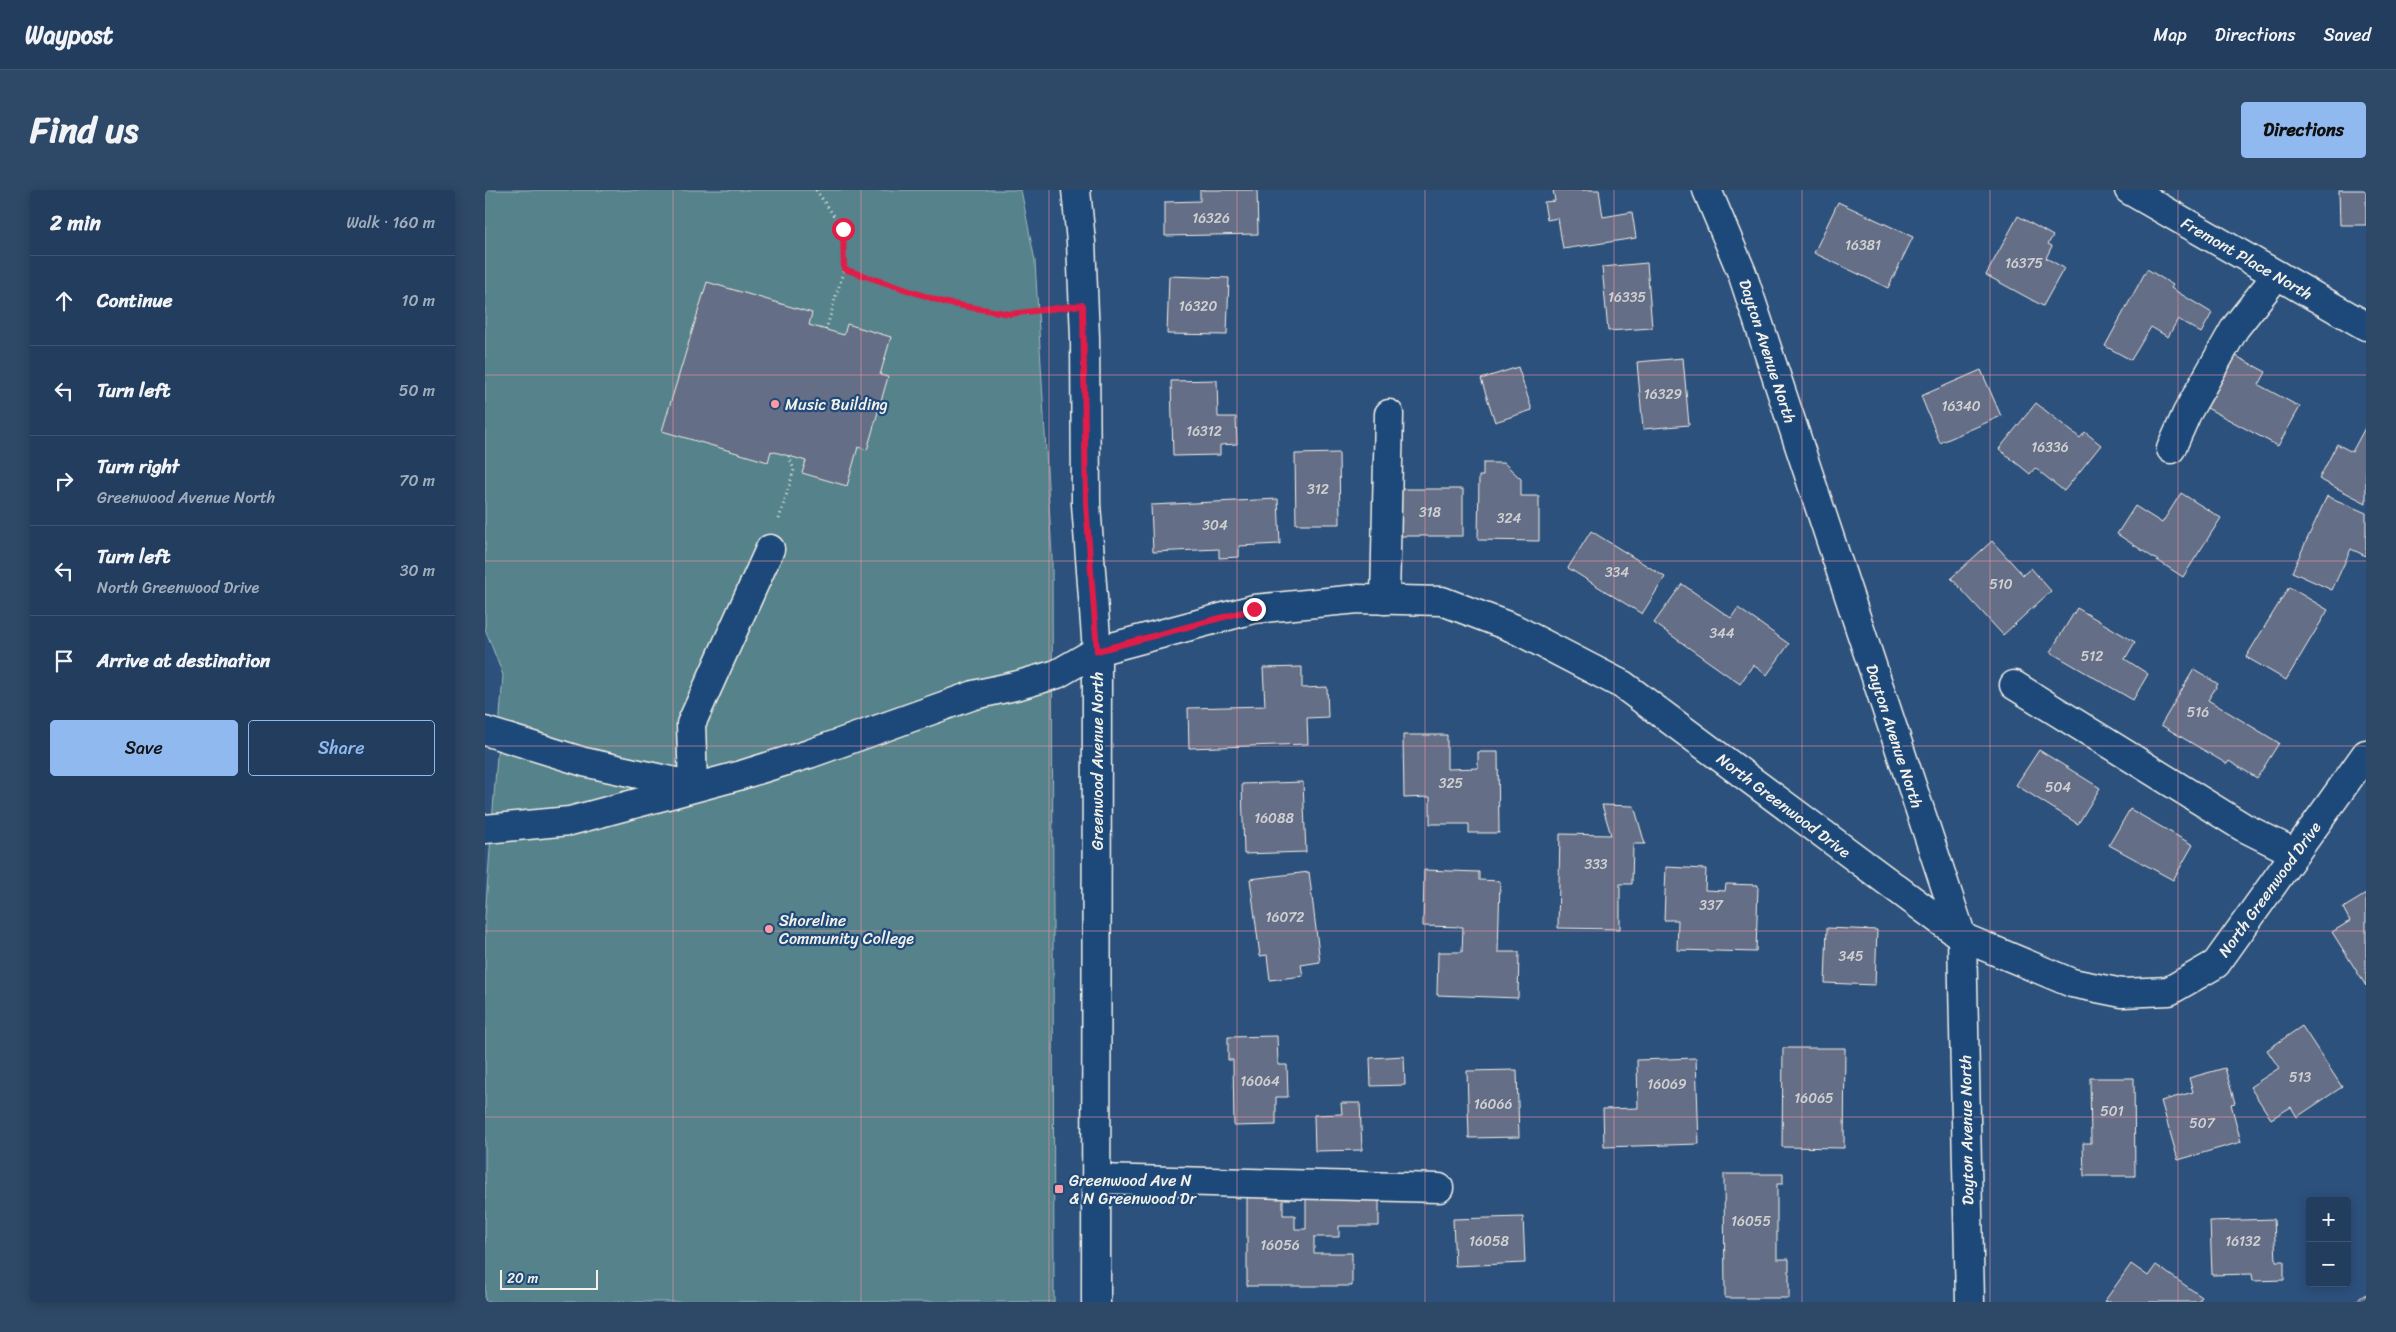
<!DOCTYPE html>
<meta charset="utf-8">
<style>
:root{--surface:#223d5e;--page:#2e4867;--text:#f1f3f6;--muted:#a2aebc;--line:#3f5673;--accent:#90b9f0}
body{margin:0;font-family:Sriracha,sans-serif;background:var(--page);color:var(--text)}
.controls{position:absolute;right:15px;bottom:15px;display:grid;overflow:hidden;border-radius:5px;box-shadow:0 2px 12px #0003}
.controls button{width:45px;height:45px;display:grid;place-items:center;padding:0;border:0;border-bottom:1px solid var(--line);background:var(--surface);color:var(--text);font:25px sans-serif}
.scale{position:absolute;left:15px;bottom:12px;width:98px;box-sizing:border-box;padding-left:5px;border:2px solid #f4f1e8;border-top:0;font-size:14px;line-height:18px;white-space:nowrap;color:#f4f1e8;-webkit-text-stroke:4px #1f4a7a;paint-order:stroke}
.stop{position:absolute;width:15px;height:15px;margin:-11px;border:4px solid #e11d48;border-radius:50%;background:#fff}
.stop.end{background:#e11d48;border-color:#fff;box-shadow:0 1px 5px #0008}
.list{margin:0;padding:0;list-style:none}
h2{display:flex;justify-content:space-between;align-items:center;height:65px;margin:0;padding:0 20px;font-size:21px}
h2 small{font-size:16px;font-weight:400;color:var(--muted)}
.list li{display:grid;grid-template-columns:32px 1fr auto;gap:15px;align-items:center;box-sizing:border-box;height:90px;padding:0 20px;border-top:1px solid var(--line)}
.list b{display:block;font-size:19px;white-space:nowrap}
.list p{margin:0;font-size:16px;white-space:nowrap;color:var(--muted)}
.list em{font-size:16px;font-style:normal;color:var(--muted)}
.actions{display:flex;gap:10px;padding:15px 20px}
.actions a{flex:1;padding:11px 0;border:1px solid var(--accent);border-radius:5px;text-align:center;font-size:18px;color:var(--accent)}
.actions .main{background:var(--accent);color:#111}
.icon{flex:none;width:28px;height:28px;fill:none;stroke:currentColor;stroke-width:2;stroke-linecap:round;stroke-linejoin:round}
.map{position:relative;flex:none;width:1881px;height:1112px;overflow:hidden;border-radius:5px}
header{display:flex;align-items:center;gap:30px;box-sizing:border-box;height:70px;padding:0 25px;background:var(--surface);border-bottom:1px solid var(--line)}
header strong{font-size:24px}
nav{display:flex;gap:28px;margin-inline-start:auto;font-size:18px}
.intro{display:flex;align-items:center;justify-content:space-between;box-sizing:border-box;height:120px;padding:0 30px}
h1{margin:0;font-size:35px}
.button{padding:12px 22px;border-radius:5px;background:var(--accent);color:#111;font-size:18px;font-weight:700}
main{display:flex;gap:30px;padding:0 30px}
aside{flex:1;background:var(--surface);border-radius:5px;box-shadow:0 2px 12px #0003}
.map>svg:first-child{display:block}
.green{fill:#54828b;stroke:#a4baba}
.building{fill:#656e87;stroke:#f4f1e8}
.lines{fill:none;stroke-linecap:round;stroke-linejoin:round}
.minor-casing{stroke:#f4f1e8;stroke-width:31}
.path{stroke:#f4f1e8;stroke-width:3;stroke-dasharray:1 4;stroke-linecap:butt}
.minor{stroke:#1f4a7a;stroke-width:28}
.route{stroke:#e11d48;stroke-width:6}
.grid{fill:none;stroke:#ff9aa2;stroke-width:1;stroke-opacity:0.55}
.poi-dot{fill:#ff9aa2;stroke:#1f4a7a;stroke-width:2}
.labels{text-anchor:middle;stroke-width:4.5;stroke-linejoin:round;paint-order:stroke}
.number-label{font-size:14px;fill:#d0d0d0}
.street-label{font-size:16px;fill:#f4f1e8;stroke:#1f4a7a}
.poi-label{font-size:16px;fill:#f4f1e8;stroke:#1f4a7a;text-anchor:start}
</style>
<header>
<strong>Waypost</strong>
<nav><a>Map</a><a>Directions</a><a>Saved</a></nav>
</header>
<div class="intro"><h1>Find us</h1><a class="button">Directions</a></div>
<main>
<aside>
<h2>2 min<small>Walk · 160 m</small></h2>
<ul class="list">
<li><svg class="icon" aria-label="ahead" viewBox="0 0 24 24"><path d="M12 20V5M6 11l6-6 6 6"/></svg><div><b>Continue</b></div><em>10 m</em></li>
<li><svg class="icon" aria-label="left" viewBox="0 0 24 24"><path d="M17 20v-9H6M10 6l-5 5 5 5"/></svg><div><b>Turn left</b></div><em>50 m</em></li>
<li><svg class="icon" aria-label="right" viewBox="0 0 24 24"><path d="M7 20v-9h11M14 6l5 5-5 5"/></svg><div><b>Turn right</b><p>Greenwood Avenue North</p></div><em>70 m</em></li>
<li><svg class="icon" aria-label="left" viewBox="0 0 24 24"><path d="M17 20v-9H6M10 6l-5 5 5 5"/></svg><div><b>Turn left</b><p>North Greenwood Drive</p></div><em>30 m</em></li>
<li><svg class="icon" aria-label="arrive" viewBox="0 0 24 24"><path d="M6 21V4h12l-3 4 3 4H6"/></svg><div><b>Arrive at destination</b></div></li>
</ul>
<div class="actions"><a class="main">Save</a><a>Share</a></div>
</aside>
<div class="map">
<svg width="1881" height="1112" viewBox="0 0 1881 1112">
<rect width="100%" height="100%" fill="#2d517d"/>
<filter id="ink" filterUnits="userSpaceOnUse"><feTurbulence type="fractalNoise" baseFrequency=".02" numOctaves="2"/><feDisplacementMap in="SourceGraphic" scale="10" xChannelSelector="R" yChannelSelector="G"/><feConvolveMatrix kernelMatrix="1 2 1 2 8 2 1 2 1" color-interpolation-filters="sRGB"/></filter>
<g filter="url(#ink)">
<polygon class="green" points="0,0 536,0 550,71 567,365 569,1112 0,1112 0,727 18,485 0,439"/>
<g class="building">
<polygon points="715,0 772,0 773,44 680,46 680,12 715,11"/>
<polygon points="1068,0 1114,0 1118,27 1147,22 1151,48 1078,59 1073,28 1062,30 1059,12 1070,11"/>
<polygon points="1854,0 1881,0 1881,35 1855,35"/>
<polygon points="1353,12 1428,47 1403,98 1329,63"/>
<polygon points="1533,26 1568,46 1563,54 1567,56 1561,68 1579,78 1558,116 1501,85"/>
<polygon points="1162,73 1167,138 1123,141 1117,77"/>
<polygon points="1662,79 1688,95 1686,98 1727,123 1716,143 1693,129 1683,147 1666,137 1646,170 1620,156"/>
<polygon points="684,86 744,88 742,145 682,144"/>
<polygon points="222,92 327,123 324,135 359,145 362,134 406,147 395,185 403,187 382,260 373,257 362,296 317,283 321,271 304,266 286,261 283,272 177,241"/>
<polygon points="1751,166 1781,182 1774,195 1815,217 1793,256 1722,218"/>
<polygon points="1198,168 1204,235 1158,239 1152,172"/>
<polygon points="1033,177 1047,220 1010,232 996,189"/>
<polygon points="1496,180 1516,226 1455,253 1436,206"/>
<polygon points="732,190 733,227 751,227 752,254 735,255 735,265 688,266 686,191"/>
<polygon points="1551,213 1595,248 1600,242 1616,255 1579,301 1550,278 1545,284 1514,259"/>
<polygon points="1881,236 1881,313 1834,289 1852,254 1867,262"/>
<polygon points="854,263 855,334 811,334 810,264"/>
<polygon points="998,273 1019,273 1036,289 1036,306 1054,306 1054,351 993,350 994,286 998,286"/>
<rect x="912" y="299" width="66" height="47"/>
<polygon points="1696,303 1736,328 1698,387 1632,344 1650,316 1677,333"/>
<polygon points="1842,306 1881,323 1881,366 1866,359 1847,400 1807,382"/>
<polygon points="793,309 795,354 754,356 754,367 734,368 734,359 668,362 666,315"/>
<polygon points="1106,341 1180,387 1157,424 1083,378"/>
<polygon points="1507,351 1538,385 1546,378 1566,401 1518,445 1466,388"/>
<polygon points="1197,394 1246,428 1253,418 1304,454 1282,485 1268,475 1255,494 1169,433"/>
<polygon points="1804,397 1843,420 1801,490 1761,467"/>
<polygon points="1592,418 1650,452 1640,469 1663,484 1648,510 1565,462"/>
<polygon points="817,477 817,498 842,497 843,527 822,528 823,554 704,558 703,518 780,516 778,478"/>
<polygon points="1709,479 1733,494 1723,510 1794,553 1772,588 1744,571 1742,574 1676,535"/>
<polygon points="918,545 962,545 962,579 993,578 993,562 1013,562 1014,643 984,643 984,634 945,634 945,607 919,608"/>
<polygon points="1554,560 1615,598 1593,634 1531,595"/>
<polygon points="818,592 821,662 759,664 757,594"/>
<polygon points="1117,615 1149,616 1160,654 1148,654 1147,694 1135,694 1135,739 1073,738 1075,644 1126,645"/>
<polygon points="1645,619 1708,655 1688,690 1624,655"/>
<polygon points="1181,677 1221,679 1220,700 1240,701 1241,694 1273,695 1271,762 1192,760 1193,730 1179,730"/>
<polygon points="939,680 994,682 994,690 1015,691 1013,762 1034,762 1033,808 952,805 953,762 977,762 978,737 938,736"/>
<polygon points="824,682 835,772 816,775 818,786 785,790 782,765 775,766 765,689"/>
<polygon points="1881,704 1881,796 1847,742 1865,731 1858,718"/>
<polygon points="1342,738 1392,740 1390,795 1340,793"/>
<polygon points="1817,836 1857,897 1812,927 1806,917 1786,929 1765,897 1794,878 1782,860"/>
<polygon points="792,846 793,875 802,875 803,907 791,907 791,935 749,936 748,870 743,870 743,847"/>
<polygon points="1298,858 1360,858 1359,958 1297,957"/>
<polygon points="919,866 920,895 886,896 885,868"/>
<polygon points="1211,868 1214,954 1119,957 1118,919 1153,918 1152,870"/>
<polygon points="1740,878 1750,913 1746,914 1756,952 1693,970 1676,911 1708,902 1704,888"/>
<polygon points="1032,880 1034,947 984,948 982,881"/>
<polygon points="1605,888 1649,888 1650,986 1599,986 1598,953 1606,953"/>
<polygon points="856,913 875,913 877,960 830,961 829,925 857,924"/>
<polygon points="1239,984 1298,984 1298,994 1292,994 1292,1069 1304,1069 1304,1108 1240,1108"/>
<polygon points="762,998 798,998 798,1025 810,1025 810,1039 821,1039 821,999 894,999 894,1036 854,1036 854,1047 829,1047 829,1063 867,1063 867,1096 762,1096"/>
<polygon points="1038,1027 1040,1073 970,1076 968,1029"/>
<polygon points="1789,1029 1791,1071 1799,1071 1799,1090 1768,1091 1767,1084 1727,1085 1725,1031"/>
<polygon points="1646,1074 1663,1086 1671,1075 1717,1107 1713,1112 1619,1112"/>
<polygon points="1881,1104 1881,1112 1869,1112"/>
</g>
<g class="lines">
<g class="minor-casing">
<g id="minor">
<polyline points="591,0 596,52 600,147 601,314 612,461 611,1112"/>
<polyline points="1222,0 1257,83 1477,747 1485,1112"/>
<polyline points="1644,0 1881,136"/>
<polyline points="1686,259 1702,223 1750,138 1792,85"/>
<polyline points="900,410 904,224"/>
<polyline points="1529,495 1758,637 1810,663"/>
<polyline points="0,541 99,572 204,595"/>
<polyline points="208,596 206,534 285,359"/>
<polyline points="0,639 85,631 253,586 324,564 489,505 534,495 572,484 612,461 769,419 873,409 957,411 1028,438 1138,495 1477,747 1587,793 1637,803 1684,801 1731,774 1881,564"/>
<polyline points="612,989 954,998"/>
</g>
</g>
<g class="path">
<polyline points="331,0 358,39 359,79 341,140"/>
<polyline points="359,79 461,113 525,125 569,119"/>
<polyline points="294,329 309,280 304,266"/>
</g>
<use href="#minor" class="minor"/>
</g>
</g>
<g class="lines" filter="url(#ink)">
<polyline class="route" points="358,39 359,79 461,113 525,124 598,115 601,314 612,461 769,419"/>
</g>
<path class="grid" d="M188,0V1112M376,0V1112M564,0V1112M752,0V1112M940,0V1112M1129,0V1112M1317,0V1112M1505,0V1112M1693,0V1112M0,185H1881M0,371H1881M0,556H1881M0,741H1881M0,927H1881"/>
<g class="poi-dot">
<circle cx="290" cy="214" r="5"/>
<circle cx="284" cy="739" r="5"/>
<rect x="569" y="994" width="10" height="10" rx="2.5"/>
</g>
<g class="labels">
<g class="number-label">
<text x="726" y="33">16326</text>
<text x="1378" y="60">16381</text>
<text x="1539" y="78">16375</text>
<text x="1142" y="112">16335</text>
<text x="713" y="121">16320</text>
<text x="1178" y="209">16329</text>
<text x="1476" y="221">16340</text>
<text x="719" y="246">16312</text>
<text x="1565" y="262">16336</text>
<text x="833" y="304">312</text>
<text x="945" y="327">318</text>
<text x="1024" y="333">324</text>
<text x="730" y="340">304</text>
<text x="1132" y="387">334</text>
<text x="1516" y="399">510</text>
<text x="1237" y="448">344</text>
<text x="1607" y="471">512</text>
<text x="1713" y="527">516</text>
<text x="966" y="598">325</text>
<text x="1573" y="602">504</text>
<text x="789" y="633">16088</text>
<text x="1111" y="679">333</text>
<text x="1226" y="720">337</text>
<text x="800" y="732">16072</text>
<text x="1366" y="771">345</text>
<text x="1815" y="892">513</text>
<text x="775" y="896">16064</text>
<text x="1182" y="899">16069</text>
<text x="1329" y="913">16065</text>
<text x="1008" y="919">16066</text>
<text x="1627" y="926">501</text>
<text x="1717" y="938">507</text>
<text x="1266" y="1036">16055</text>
<text x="1004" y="1056">16058</text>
<text x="1758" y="1056">16132</text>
<text x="795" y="1060">16056</text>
</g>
<g class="street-label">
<text transform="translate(1762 68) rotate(30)" y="6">Fremont Place North</text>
<text transform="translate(1283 161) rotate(72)" y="6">Dayton Avenue North</text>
<text transform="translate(1410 546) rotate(72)" y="6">Dayton Avenue North</text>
<text transform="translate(612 571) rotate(-90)" y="6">Greenwood Avenue North</text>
<text transform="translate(1299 615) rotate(37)" y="6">North Greenwood Drive</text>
<text transform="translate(1784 699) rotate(-54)" y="6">North Greenwood Drive</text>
<text transform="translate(1481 940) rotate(-91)" y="6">Dayton Avenue North</text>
</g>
<g class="poi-label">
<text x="300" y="220">Music Building</text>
<text x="294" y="736">Shoreline<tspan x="294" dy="18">Community College</tspan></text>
<text x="584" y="996">Greenwood Ave N<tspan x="584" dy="18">&amp; N Greenwood Dr</tspan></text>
</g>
</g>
</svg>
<div class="controls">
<button>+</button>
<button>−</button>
</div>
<div class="scale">20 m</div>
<div class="stop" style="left:358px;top:39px"></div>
<div class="stop end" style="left:769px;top:419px"></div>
</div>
</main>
